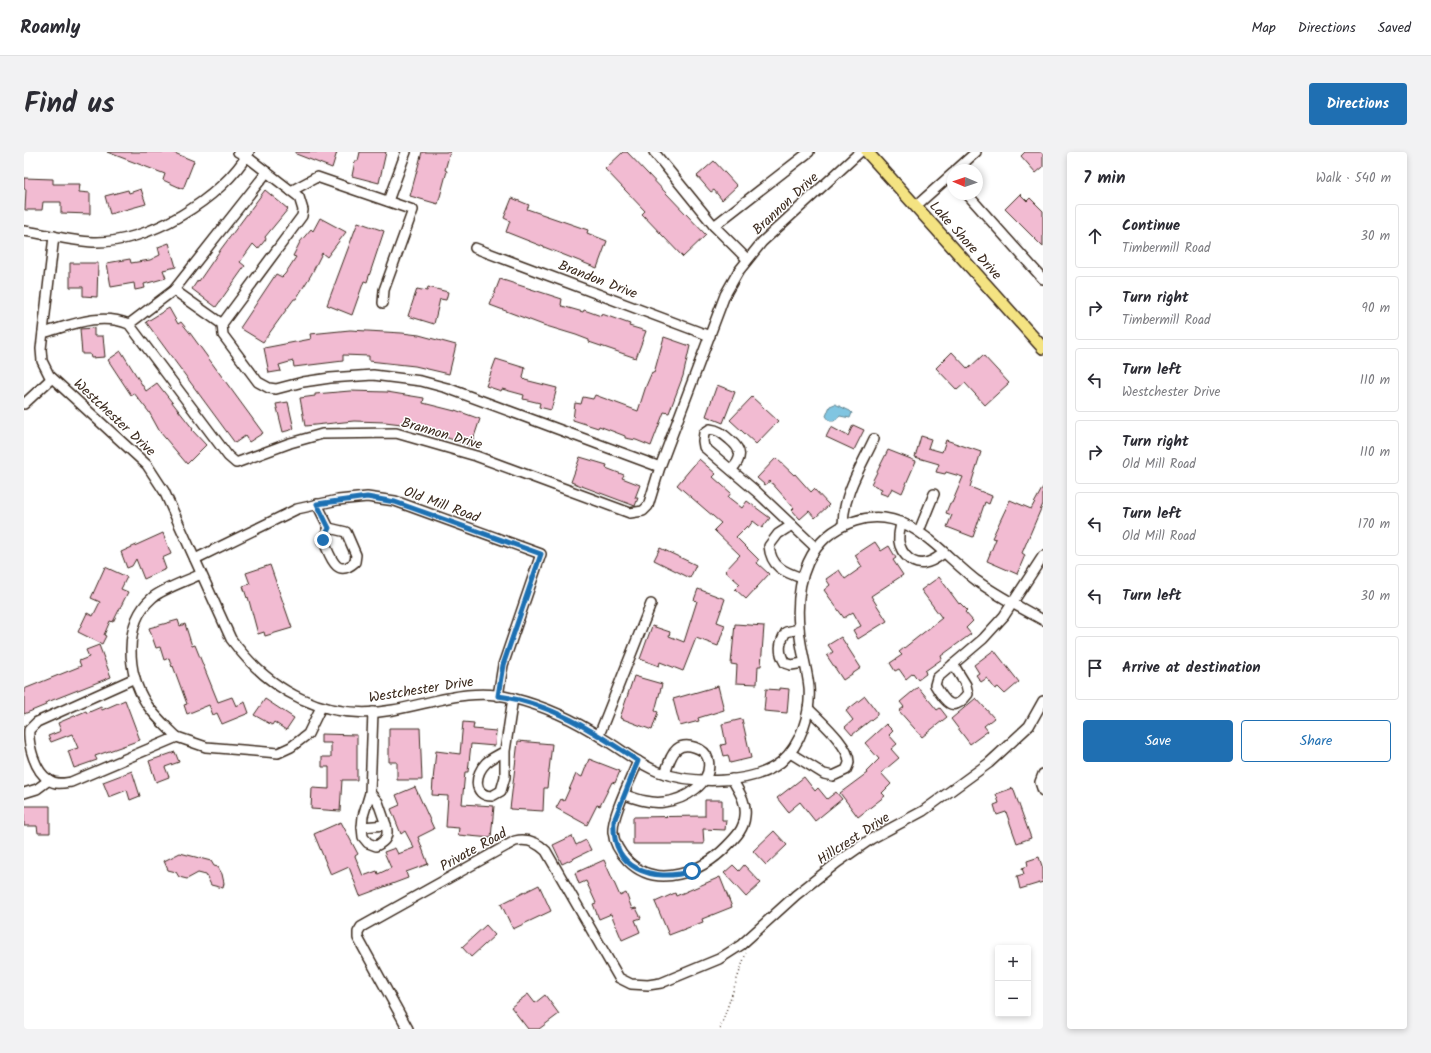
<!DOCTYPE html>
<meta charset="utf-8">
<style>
:root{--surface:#fff;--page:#f2f2f3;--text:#2b2b33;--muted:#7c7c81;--line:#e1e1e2;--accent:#1f6fb2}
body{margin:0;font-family:Kalam,sans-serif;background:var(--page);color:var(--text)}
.controls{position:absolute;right:12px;bottom:12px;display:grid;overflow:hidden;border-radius:4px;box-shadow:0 2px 6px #0003}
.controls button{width:36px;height:36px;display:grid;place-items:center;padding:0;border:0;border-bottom:1px solid var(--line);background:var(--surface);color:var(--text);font:20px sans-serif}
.compass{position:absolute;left:923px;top:12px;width:36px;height:36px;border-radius:50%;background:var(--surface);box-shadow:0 2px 6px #0003;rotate:272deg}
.stop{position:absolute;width:12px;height:12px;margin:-9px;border:3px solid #1f6fb2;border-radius:50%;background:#fff}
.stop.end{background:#1f6fb2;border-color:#fff;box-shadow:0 1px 4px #0008}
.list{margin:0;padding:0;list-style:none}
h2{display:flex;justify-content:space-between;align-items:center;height:52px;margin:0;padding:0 16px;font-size:17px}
h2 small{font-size:13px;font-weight:400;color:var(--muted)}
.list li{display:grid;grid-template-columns:26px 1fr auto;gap:12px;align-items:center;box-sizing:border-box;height:64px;margin:0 8px 8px;padding:0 8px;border:1px solid var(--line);border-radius:4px}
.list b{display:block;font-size:15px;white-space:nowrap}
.list p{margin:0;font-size:13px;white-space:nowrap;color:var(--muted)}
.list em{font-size:13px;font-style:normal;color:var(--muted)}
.actions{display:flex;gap:8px;padding:12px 16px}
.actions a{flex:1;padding:9px 0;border:1px solid var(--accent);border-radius:4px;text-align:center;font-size:14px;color:var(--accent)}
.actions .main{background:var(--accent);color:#fff}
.icon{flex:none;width:22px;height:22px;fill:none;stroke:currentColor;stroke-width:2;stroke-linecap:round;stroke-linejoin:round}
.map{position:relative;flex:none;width:1019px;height:877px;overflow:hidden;border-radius:4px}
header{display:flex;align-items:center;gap:24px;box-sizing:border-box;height:56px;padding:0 20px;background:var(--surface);border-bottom:1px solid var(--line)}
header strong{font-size:19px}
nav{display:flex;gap:22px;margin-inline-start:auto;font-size:14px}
.intro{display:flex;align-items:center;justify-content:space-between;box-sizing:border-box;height:96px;padding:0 24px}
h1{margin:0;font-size:28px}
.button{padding:10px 18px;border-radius:4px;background:var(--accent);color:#fff;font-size:14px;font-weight:700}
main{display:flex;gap:24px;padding:0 24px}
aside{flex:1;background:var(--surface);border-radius:4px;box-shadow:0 2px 6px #0003}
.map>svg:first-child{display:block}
.water{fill:#80c5e1;stroke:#648793}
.building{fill:#f2bbd2;stroke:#3b2a1e}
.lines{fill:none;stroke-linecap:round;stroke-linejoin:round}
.minor-casing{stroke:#3b2a1e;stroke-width:12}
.major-casing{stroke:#3b2a1e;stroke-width:14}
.path{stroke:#3b2a1e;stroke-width:1.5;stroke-dasharray:1 3;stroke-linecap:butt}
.minor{stroke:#fff;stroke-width:9}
.major{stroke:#f4e382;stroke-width:11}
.route{stroke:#1f6fb2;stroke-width:5}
.labels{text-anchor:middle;stroke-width:3;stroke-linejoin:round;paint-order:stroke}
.street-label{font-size:14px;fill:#3b2a1e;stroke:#fff}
</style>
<header>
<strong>Roamly</strong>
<nav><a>Map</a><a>Directions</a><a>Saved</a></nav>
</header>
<div class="intro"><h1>Find us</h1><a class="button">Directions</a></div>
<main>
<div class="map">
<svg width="1019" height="877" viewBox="0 0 1019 877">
<rect width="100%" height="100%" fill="#fff"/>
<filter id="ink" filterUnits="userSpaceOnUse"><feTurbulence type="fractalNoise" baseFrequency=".025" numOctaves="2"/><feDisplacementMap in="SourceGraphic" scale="8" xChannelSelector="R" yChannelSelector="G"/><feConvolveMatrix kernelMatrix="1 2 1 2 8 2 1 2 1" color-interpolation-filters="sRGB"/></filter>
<g filter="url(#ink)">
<polygon class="water" points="811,252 826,259 828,261 826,266 816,264 810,269 806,269 802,264 806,254"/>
<g class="building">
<polygon points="83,0 148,0 170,9 159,37 139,28 141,22"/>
<polygon points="272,0 313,0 308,16 272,2"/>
<polygon points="336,0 362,0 355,31 328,24 331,9 334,9"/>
<polygon points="398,0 426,0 421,18 423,19 414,52 386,44"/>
<polygon points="599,0 603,0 682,83 659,105 618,62 621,59 581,17"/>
<polygon points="1001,0 1019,0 1019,15 1012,21 997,4"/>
<polygon points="690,9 713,34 698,48 690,38 687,40 673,24"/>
<polygon points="0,26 29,27 29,32 56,32 55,40 66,41 66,62 37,61 37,50 19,50 18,58 1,58 2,37 0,37"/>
<polygon points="117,37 122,52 86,62 81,44 104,38 105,41"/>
<polygon points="241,38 264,57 241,85 242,87 234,97 229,92 216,110 221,114 192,155 168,137 174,128 175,129 197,97"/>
<polygon points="996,42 1003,49 1006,46 1019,59 1019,95 981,57"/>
<polygon points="488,46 505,53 503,57 564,78 563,81 583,89 573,116 482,80 486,69 480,66"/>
<polygon points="296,66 322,80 303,105 298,101 287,123 272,147 270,147 239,190 216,176 252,122 258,125 261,122 272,105 269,104 276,90 287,77 289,79"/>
<polygon points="334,70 360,79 343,130 340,129 328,163 303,153"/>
<polygon points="145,91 152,115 139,118 142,126 120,132 121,136 111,138 110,131 87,135 83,111 106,107 107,111 126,108 136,103 134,95"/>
<polygon points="46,111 74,111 73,145 59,144 59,135 46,135"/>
<polygon points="476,127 538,147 537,153 538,154 559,160 560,158 577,164 578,162 606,172 605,174 622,179 612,206 565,190 565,188 552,183 519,173 466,153"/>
<polygon points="404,135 424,140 422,148 416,147 410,172 384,164 393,137 403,139"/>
<polygon points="145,156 154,172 157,170 166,181 239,281 225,290 221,284 211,291 122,170"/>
<polygon points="70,176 70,184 79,184 81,205 67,206 66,202 58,202 56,177"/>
<polygon points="326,178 378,181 395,183 432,193 425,222 391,214 345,209 345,204 319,203 319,209 270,215 269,209 255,213 257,219 245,221 240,196 287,187 286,182"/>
<polygon points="640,185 666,194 659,224 645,261 640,260 627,294 612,288 601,286 601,284 575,274 574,276 549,268 551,251 557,252 559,245 569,247 571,243 614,259 622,234 628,220 630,221"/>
<polygon points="97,199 122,239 133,231 169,277 168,278 182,293 163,312 136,280 125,260 110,241 107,243 84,208"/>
<polygon points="928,200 944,217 959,203 985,231 961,253 941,231 933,238 912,216"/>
<polygon points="472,207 501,216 499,226 501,228 533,236 527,258 515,255 516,251 499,247 500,243 478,237 477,239 462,234"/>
<polygon points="693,233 711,240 699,271 682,264"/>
<polygon points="326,239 363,240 400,246 399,251 431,259 431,258 456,267 447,294 386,273 361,270 330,269 281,274 276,246 291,244 291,242"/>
<polygon points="728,245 754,269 732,292 706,268"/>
<polygon points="264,250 270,277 259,280 252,252"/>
<polygon points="829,273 840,278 830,298 802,285 807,275 824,284"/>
<polygon points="897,284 907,287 904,296 918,300 922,288 957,300 946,335 968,344 965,352 961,350 949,385 923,375 928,363 922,361 926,351 928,351 939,325 922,320 921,322 912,320 915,312 891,305"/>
<polygon points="864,298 892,309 878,341 868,336 864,344 856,341 858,337 847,332"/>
<polygon points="556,305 583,313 582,316 600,323 598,326 616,333 611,346 614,346 611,354 547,330"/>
<polygon points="752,306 770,323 771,322 787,340 790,337 805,353 791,366 785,359 776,367 768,358 770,356 746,329 741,333 733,326"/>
<polygon points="675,307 692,322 689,325 707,341 704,345 718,356 723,349 746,366 738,376 729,369 724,376 723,374 712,385 735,408 733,411 745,422 722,447 711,437 716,432 701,419 716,403 690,378 697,371 653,333"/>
<polygon points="1019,335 1019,352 998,401 1001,403 993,422 963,409 972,387 968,386 986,348 1007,357"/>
<polygon points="139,381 147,402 138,406 142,417 120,427 112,407 108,414 103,416 97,400"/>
<polygon points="851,390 857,399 865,394 872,406 869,408 879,423 847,444 863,469 834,487 829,478 837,474 829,460 820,466 800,438 806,433 802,427 815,418 821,427 838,415 831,403"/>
<polygon points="636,396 672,413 666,426 630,408"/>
<polygon points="246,413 268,476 241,484 240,480 234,482 224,445 223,446 219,434 226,432 222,421"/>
<polygon points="81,415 103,425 97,437 104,440 89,470 86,469 80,483 82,484 78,492 54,480 63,461 69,464 76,450 67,446"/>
<polygon points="915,425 935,452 936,451 943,458 941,460 949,469 942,476 947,482 917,504 918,507 901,519 902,522 894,528 889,521 882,527 875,517 871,519 866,511 878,503 875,500 918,466 897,438"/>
<polygon points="674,437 701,447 693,470 701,473 694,494 672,486 659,519 636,510 635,514 616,507 628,474 646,480 645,484 660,490 673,449 670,448"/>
<polygon points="154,468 156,474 161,472 168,494 171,493 194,550 208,545 212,554 221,550 225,561 198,572 193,561 189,563 185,553 163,562 160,553 163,552 149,514 148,515 145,506 140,508 136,495 132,496 125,476"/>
<polygon points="711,472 740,474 737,514 734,514 733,532 712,531 713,513 707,512"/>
<polygon points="817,485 837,516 819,528 803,504 809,500 804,493"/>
<polygon points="75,493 87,525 21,551 22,553 0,562 0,537 57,514 55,509 65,505 62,498"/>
<polygon points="970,498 995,530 981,542 974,535 971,537 963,526 957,530 952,523 955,521 950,513"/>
<polygon points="610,524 638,532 631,559 634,560 628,578 596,566"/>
<polygon points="694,534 700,558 674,566 675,569 656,574 649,547"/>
<polygon points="894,535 913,558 916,556 923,565 898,585 875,559 880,555 876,550"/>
<polygon points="756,536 765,537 763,561 740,559 742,537 756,538"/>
<polygon points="841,544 853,560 853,563 828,583 821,575 829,568 822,559"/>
<polygon points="952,546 970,566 960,574 964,579 946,592 927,567"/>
<polygon points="241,547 270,566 262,578 250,570 248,573 230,563"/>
<polygon points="101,548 116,588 71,604 73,608 50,616 44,599 54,596 48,582 27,590 24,584 37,579 34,571 62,559 63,561 77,555 78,558"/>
<polygon points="718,567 727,606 706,611 704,603 700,604 697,593 702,592 698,572"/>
<polygon points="439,570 450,571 449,577 472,579 471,594 447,592 444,620 441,620 438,652 470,654 467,686 434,683 435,676 422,675 424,644 408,643 409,628 411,628 409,628 412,599 436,602"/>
<polygon points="862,572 869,579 865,583 873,592 867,597 875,606 857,621 867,632 858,641 861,644 834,665 816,641 843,621 842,620 855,607 841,591"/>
<polygon points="365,576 396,576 398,628 373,628 373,610 365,610"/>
<polygon points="297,582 333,583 333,628 318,628 316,659 287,657 288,636 305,637 305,615 298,615 298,605 307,605 307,591 297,591"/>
<polygon points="494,589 528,592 523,636 520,636 519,659 486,657"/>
<polygon points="151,600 155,610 141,615 145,625 132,630 125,609"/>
<polygon points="565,607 596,619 591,631 588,630 576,654 573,653 563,673 532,656 537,647 540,649 552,622 558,625"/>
<polygon points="108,619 116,644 106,648 103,638 85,645 79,630"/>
<polygon points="780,625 791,639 794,636 803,647 812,640 818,647 791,669 776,650 764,660 753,646"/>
<polygon points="391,635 410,677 394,685 404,712 382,720 384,726 336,744 325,715 307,723 290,682 317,670 334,702 331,704 339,724 353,719 354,722 367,716 360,700 371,696 374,702 390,696 381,679 377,682 367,657 376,653 372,643"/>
<polygon points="989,636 1007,686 993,691 982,660 973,663 970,653 975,651 972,642"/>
<polygon points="681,648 698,648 698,668 702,668 701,678 679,677 680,692 609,692 609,665 681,664"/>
<polygon points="0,654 26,654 26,681 14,681 13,674 0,674"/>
<polygon points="750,679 763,693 742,713 729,699"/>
<polygon points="548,684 552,693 562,688 567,698 538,712 529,693"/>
<polygon points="156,701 187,709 190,714 194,715 198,722 200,731 199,736 187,733 182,723 174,721 163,727 155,725 152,720 144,718 140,709"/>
<polygon points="1015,705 1019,717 1019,730 996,737 993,724 1000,722 998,716 1004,714 1003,709"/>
<polygon points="580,708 596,744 602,741 608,757 612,756 617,766 611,768 616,780 598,788 587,762 575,767 569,752 572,751 562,729 555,732 551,721"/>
<polygon points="709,713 715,719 720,713 737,731 722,745 700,721"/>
<polygon points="696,725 708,755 678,767 679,770 645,783 631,750 651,741 652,744"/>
<polygon points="515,733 527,759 489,777 477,752"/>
<polygon points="462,773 471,783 447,805 438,795"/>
<polygon points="504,842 511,851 521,843 535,862 515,877 504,877 487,855"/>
</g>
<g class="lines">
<g class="minor-casing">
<g id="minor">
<polyline points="630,0 690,74 785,0"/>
<polyline points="932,18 952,0"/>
<polyline points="267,39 293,25 389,58 360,138 359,151"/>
<polyline points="943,42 1019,127"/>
<polyline points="364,49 382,0"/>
<polyline points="892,54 929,21"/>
<polyline points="690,74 723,107"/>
<path d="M0,79C23,82 46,89 69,90C123,92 198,47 225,0"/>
<path d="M30,84L17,197L18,209L25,223L123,313L140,339L207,487C246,540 302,570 369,558C409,551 447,535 488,546C520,554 551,568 578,586C597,597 614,612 635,620C668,632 729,633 757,610C777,593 787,561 785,535C783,515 776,496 775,475C771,430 784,384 831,369C884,352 916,401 953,429C974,444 997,456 1019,468"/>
<polyline points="451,96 686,184"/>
<polyline points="150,138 198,172 199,183 234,230 245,236 252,237 279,230 306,226 349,223 397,229 423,236 636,315"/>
<polyline points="105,172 150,138 243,20"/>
<polyline points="198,172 278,64 279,58 275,45 222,4 214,0"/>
<path d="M19,181C47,173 76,160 105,172L204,304L212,311L266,291L298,282L372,281L452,304L606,361L619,359L624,354L636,315L701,143L714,120L738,90L836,0"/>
<polyline points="0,252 28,226"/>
<path d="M707,318C719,306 718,298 706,288C699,282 695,278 686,277L680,281L679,289L680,295L734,341L791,395"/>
<polyline points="293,352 305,376"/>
<path d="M877,370C877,374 875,379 875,383C873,397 886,414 901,411C909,410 914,405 920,401"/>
<path d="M768,373L754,382L745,394C747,415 760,420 778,426"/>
<path d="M819,373C819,342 837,315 850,287"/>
<path d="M305,376L322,380L332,403L331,410C311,428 306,402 299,388Z"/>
<polyline points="895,379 910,342"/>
<polyline points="171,407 273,357 314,348 343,345 371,349 517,402 479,513 474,544"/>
<path d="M775,477L762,480C755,491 754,500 761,511L767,513L780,511"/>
<path d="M929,512L942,533L944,542C929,562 921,550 911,533L913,526L959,487L980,464L1019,404"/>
<path d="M111,526L13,570L5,578C4,593 11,620 25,628C32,633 40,631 47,630L153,585L182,595L254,601L267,595L284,582L297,555"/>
<path d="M349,560L346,641L339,664L338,675L339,685L344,691L352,694C362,689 365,684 362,673"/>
<polyline points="575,583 627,452"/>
<path d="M153,585C142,574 130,564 122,551C103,522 99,471 128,446C138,437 165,428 177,422"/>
<path d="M481,599V625L477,639L468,644C448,644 451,622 462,611C467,606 475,603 481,599L489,546"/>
<path d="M766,601L800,622L809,624L822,618C823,616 825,612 825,610C825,593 795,568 784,556"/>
<path d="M614,609C607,627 588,663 589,680C590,692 596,701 604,709C633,738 678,720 703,694C712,685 720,677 721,664C723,650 714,638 708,627"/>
<polyline points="1019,622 1016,630 1019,639"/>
<polyline points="0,641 13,637 25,628"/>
<path d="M601,643C613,647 627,652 640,650C659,648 690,632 684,607C681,596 662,590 653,597C646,603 644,614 641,622"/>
<polyline points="338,675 362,673 354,650 346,641"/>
<path d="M384,877L334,786V780L337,775L491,689C504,686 514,691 522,699L595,826L607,832L624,833L637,831L695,807L717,793L772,743L814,710L847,687L899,659L965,611L1005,574L1019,549"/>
</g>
</g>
<g class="major-casing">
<polyline id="major" points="843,0 1019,196"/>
</g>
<polyline class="path" points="696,877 722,801"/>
<use href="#minor" class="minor"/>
<use href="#major" class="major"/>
</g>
</g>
<g class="lines" filter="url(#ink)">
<path class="route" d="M299,388L305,376L293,352L343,345L371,350L517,402L479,513L474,544C526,550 572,581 614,609L590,669C587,717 628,731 668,719"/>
</g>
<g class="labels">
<g class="street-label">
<text transform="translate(761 51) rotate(-43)" y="5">Brannon Drive</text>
<text transform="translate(942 88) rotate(48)" y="5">Lake Shore Drive</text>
<text transform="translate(574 127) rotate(21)" y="5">Brandon Drive</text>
<text transform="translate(91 265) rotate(43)" y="5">Westchester Drive</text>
<text transform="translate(418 281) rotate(16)" y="5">Brannon Drive</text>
<text transform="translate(418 352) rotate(20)" y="5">Old Mill Road</text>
<text transform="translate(397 537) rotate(-9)" y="5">Westchester Drive</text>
<text transform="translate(829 686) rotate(-33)" y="5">Hillcrest Drive</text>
<text transform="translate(449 697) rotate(-29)" y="5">Private Road</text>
</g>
</g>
</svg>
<div class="controls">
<button>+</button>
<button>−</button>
</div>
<svg class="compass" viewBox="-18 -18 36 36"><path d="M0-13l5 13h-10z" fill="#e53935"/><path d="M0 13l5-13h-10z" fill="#7c7c81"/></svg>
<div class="stop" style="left:668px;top:719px"></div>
<div class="stop end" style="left:299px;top:388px"></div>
</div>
<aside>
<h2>7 min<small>Walk · 540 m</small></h2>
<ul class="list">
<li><svg class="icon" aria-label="ahead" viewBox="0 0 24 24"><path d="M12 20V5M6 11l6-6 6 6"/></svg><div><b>Continue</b><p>Timbermill Road</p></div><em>30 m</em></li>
<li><svg class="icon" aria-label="right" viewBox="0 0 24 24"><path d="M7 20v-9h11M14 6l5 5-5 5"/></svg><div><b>Turn right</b><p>Timbermill Road</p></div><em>90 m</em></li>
<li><svg class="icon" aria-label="left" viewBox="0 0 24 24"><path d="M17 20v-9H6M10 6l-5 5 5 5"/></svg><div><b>Turn left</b><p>Westchester Drive</p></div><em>110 m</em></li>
<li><svg class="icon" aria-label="right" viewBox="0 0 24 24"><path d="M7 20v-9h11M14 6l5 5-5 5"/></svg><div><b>Turn right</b><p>Old Mill Road</p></div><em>110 m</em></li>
<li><svg class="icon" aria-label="left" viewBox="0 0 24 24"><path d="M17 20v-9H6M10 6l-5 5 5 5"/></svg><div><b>Turn left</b><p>Old Mill Road</p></div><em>170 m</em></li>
<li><svg class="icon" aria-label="left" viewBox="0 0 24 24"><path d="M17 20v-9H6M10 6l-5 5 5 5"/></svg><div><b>Turn left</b></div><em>30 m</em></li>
<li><svg class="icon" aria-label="arrive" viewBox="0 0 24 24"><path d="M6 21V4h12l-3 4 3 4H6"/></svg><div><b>Arrive at destination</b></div></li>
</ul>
<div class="actions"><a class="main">Save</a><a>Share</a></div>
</aside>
</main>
